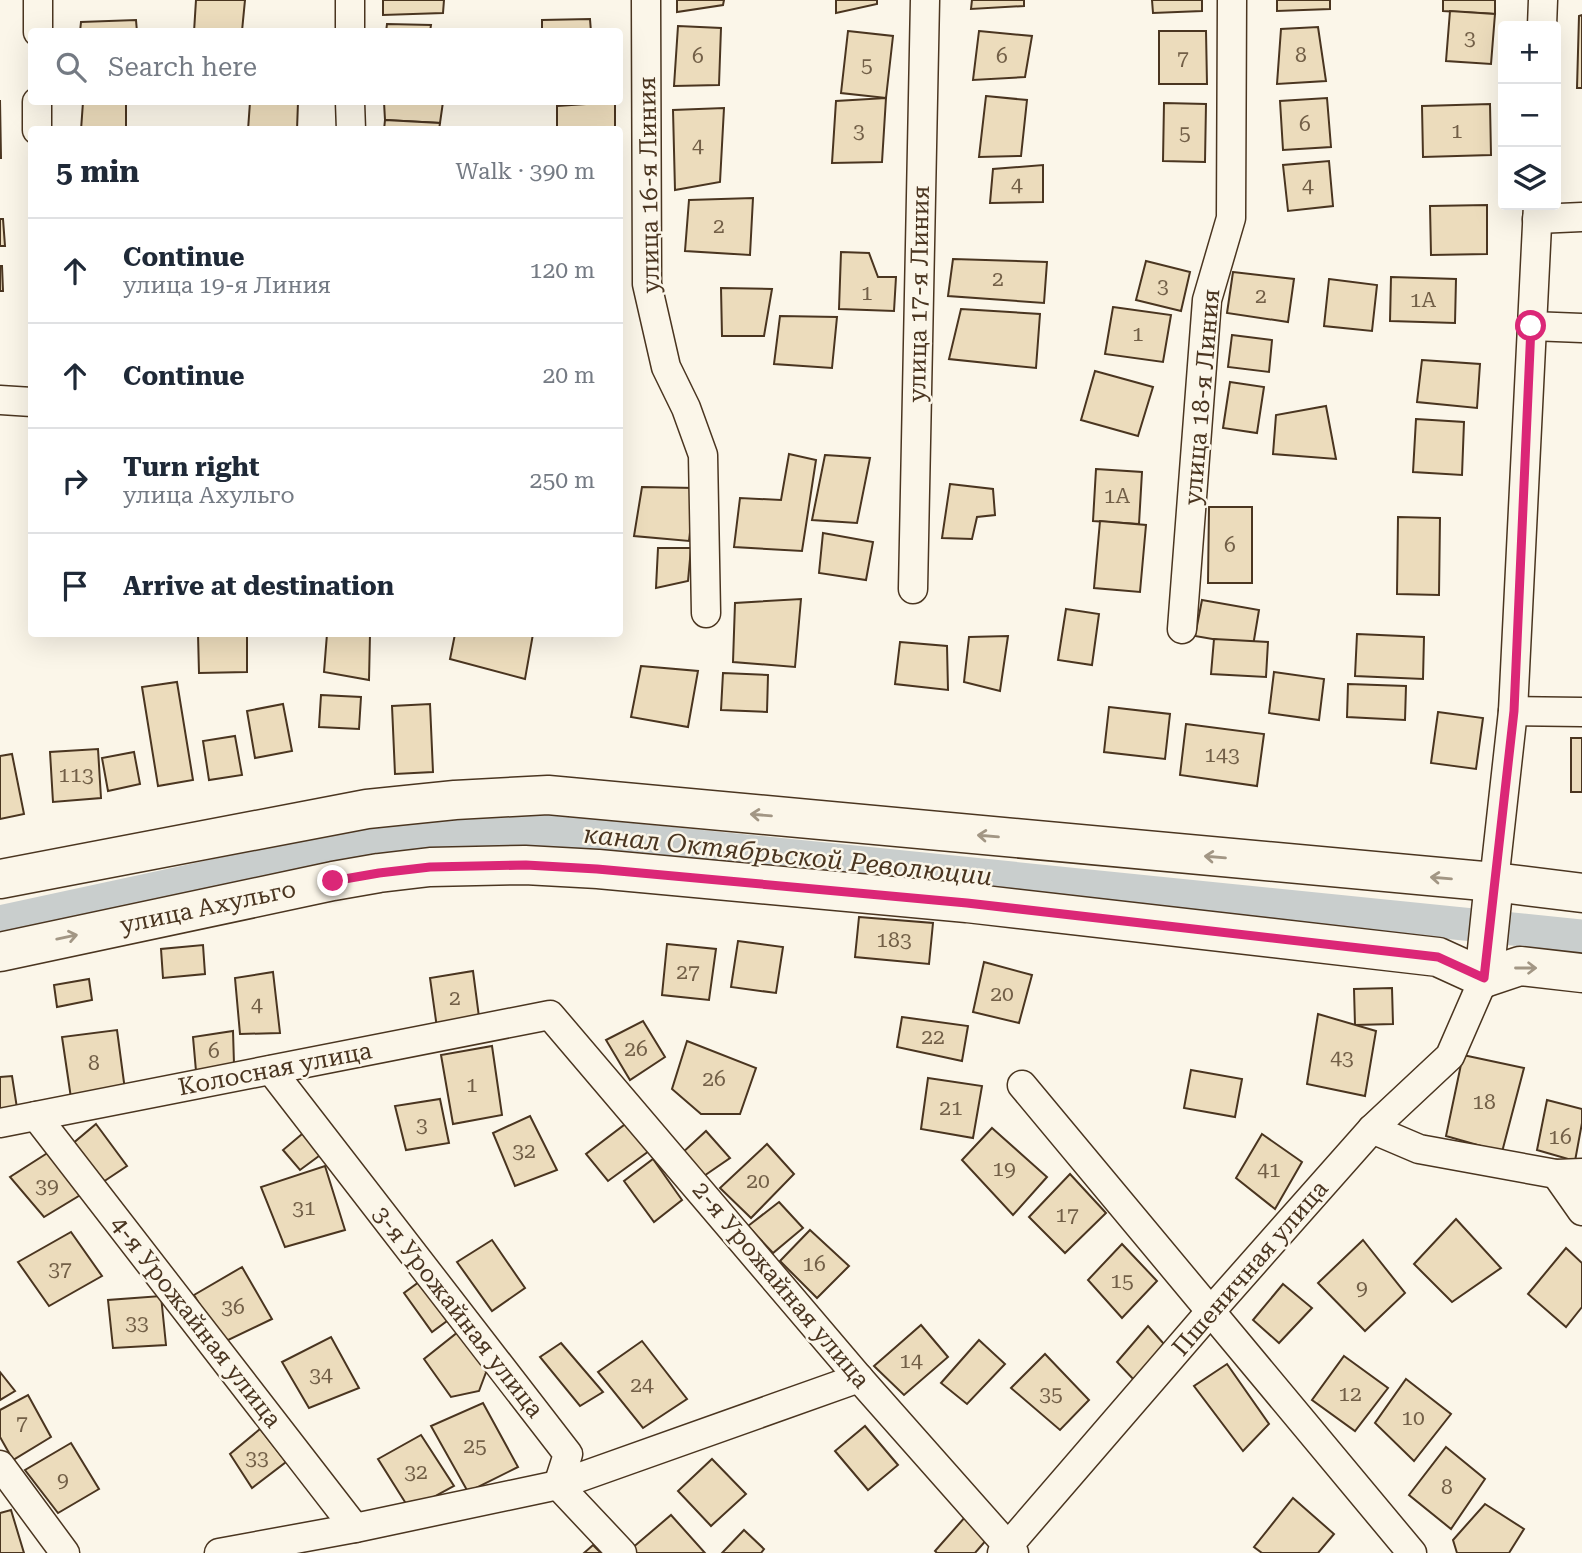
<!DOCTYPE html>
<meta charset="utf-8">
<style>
:root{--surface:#fff;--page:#f2f2f3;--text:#1f2937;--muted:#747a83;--line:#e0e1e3}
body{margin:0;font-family:"Roboto Serif",serif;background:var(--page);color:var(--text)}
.controls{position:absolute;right:21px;top:21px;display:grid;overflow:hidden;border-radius:7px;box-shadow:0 7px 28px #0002}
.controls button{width:63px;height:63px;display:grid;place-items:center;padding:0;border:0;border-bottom:2px solid var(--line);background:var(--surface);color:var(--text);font:35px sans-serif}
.stop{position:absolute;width:21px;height:21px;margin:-16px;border:5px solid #db2777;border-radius:50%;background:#fff}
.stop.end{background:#db2777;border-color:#fff;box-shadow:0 2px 7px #0008}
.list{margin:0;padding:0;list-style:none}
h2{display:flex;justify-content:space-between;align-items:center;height:91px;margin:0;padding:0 28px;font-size:30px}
h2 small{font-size:23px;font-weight:400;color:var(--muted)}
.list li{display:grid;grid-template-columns:46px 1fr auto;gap:21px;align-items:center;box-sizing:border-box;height:105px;padding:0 28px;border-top:2px solid var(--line)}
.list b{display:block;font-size:26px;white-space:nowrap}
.list p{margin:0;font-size:23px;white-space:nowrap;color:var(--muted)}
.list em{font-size:23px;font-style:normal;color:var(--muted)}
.icon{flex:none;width:38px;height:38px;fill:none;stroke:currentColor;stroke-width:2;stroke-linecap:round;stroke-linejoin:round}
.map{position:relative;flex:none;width:1582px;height:1553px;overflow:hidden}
.search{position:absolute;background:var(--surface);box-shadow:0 7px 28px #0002;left:28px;top:28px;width:595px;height:77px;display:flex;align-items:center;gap:18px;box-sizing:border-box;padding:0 24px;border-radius:7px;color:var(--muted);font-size:26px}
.panel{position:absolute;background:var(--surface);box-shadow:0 7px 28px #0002;left:28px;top:126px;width:595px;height:511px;border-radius:7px}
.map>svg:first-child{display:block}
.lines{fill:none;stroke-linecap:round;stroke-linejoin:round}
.canal{stroke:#c9cecd;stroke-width:33}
.building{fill:#ecdcbc;stroke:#4a3520;stroke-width:2}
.minor-casing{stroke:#4a3520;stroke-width:31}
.secondary-casing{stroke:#4a3520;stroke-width:41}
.minor{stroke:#fbf6e9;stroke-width:28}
.secondary{stroke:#fbf6e9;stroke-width:38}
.oneway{stroke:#a29684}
.route{stroke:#db2777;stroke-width:9}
.labels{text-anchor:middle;stroke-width:5;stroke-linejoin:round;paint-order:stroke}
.number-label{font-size:21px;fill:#725f47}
.street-label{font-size:24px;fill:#4a3520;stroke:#fbf6e9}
.water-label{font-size:26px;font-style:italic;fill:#4a3520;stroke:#fbf6e9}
</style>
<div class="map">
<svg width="1582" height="1553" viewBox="0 0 1582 1553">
<rect width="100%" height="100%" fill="#fbf6e9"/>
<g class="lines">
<polyline class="canal" points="0,922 323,852 445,835 549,831 1582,936"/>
</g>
<g class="building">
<polygon points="196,0 245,0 242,31 194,32"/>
<polygon points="383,0 444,0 443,13 383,15"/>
<polygon points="677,0 724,0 723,5 677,12"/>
<polygon points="836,0 877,0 877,4 836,13"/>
<polygon points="972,0 1024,0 1024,6 971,9"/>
<polygon points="1152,0 1202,0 1202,11 1153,13"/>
<polygon points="1277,0 1330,0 1330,9 1277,11"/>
<polygon points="1443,0 1495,0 1495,14 1443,11"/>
<polygon points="1450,11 1495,14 1491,64 1446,61"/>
<polygon points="1582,15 1582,88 1577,88 1579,16"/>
<polygon points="590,19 591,32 542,32 542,20"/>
<polygon points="136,20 137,32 80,32 81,22"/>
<polygon points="387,24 431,25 430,32 386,32"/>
<polygon points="678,26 721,28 719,85 674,86"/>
<polygon points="1318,27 1326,81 1277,84 1281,29"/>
<polygon points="263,29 308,30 308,32 263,32"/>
<polygon points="848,31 893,36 886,98 841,93"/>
<polygon points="979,31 1032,36 1025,77 973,80"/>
<polygon points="1159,31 1206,31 1207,84 1159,84"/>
<polygon points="986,96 1027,100 1021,156 979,157"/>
<polygon points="886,98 882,162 832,163 836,101"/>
<polygon points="1327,98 1331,147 1283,150 1280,101"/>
<polygon points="0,100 1,158 0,158"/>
<polygon points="83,102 126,102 126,127 103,130 81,130"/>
<polygon points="250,102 298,102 297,130 248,130"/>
<polygon points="384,102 443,102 440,123 385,120"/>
<polygon points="615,102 615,130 557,130 557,106"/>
<polygon points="1164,103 1206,104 1205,162 1163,161"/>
<polygon points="1490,104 1491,155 1423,157 1422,106"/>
<polygon points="724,108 720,182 675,190 673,110"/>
<polygon points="385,120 440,123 439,130 384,130"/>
<polygon points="1329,161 1333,206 1288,211 1283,165"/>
<polygon points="1043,165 1043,202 990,203 993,169"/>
<polygon points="753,198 750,255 685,251 689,200"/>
<polygon points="1487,205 1487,254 1431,255 1430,206"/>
<polygon points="0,219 3,219 5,246 0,246"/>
<polygon points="841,252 869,253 878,277 896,277 894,311 839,309"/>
<polygon points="953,259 1047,262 1044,303 948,296"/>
<polygon points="1146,261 1190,272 1181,311 1136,300"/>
<polygon points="0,266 2,266 3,291 0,291"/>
<polygon points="1233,272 1294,279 1288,322 1227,313"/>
<polygon points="1391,277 1456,279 1455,323 1390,321"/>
<polygon points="1329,279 1377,285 1372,331 1324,326"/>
<polygon points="721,288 772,289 764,336 722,336"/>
<polygon points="1113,307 1171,315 1163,362 1105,354"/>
<polygon points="961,309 1040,314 1036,368 949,359"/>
<polygon points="780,316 837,317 832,368 774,364"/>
<polygon points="1232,335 1272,340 1269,372 1228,367"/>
<polygon points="1422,360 1480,364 1477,408 1417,402"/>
<polygon points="1095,371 1153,387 1138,436 1081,420"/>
<polygon points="1230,382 1264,387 1257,433 1223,428"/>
<polygon points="1326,406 1336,459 1273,454 1276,415"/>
<polygon points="1416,419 1464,422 1462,475 1413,472"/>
<polygon points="789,454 816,460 802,551 734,547 740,498 781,500"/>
<polygon points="825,455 870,458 857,523 812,520"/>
<polygon points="1096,469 1142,472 1139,524 1093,521"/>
<polygon points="950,484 993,489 995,515 977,517 972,539 942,538"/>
<polygon points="642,487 695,488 689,541 634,536"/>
<polygon points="1209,507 1252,507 1252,583 1208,583"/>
<polygon points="1398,517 1440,518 1439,595 1397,594"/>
<polygon points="1100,521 1146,525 1140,592 1094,588"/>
<polygon points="823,533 873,542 866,580 819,573"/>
<polygon points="658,548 691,548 688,581 656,588"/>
<polygon points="801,599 795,667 733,662 735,603"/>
<polygon points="1202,600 1259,610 1253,646 1195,636"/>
<polygon points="1066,609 1099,614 1092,665 1058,660"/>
<polygon points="198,634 247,634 247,672 199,673"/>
<polygon points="327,634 370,634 369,680 324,672"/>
<polygon points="455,634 533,634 525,679 450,659"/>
<polygon points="1357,634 1424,637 1423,679 1355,676"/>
<polygon points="1008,636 1000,691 964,682 969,637"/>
<polygon points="1214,639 1268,642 1266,677 1211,674"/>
<polygon points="900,642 947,646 948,690 895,684"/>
<polygon points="641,666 698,671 688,727 631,717"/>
<polygon points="1274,672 1324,679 1319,720 1269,713"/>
<polygon points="723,673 768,675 767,712 721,710"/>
<polygon points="177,682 193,780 158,786 142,687"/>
<polygon points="1348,684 1406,686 1405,720 1347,717"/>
<polygon points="321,695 361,697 359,729 319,727"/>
<polygon points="283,704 292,751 255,758 247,711"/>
<polygon points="430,704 433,772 395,774 392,706"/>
<polygon points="1109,707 1170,714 1165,759 1104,752"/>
<polygon points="1438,712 1483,718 1476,769 1431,763"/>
<polygon points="1186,724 1264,734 1257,786 1180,775"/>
<polygon points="235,736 242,775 209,780 203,741"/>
<rect x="1571" y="738" width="11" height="54"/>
<polygon points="98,749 101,798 53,802 50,752"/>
<polygon points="134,752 140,784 108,791 102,758"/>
<polygon points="12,754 24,814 0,819 0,756"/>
<polygon points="859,917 933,923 929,964 855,957"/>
<polygon points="738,941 783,947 776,993 731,987"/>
<polygon points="667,944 716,949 709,1000 662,995"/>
<polygon points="203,945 205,974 163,978 161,949"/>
<polygon points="984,962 1032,975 1019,1023 973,1012"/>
<polygon points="473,971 479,1017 437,1028 430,978"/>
<polygon points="273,972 280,1033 240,1034 235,978"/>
<polygon points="89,979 92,1000 57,1007 54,985"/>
<polygon points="1392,988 1393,1024 1355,1025 1354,989"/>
<polygon points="1318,1014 1376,1031 1365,1096 1307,1084"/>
<polygon points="902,1017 968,1026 962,1061 897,1047"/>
<polygon points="643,1021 665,1057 630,1080 606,1040"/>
<polygon points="117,1030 125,1090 71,1098 62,1037"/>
<polygon points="233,1031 234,1064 196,1071 193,1037"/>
<polygon points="687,1041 756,1068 740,1114 701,1114 672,1089"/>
<polygon points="492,1046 502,1115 453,1124 441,1055"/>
<polygon points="1463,1055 1524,1068 1502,1152 1446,1136"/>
<polygon points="1191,1070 1242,1079 1235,1117 1184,1108"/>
<polygon points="12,1076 17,1108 0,1111 0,1077"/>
<polygon points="928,1078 982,1086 973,1138 921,1129"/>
<polygon points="440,1099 449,1143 406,1150 395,1106"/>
<polygon points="1547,1100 1582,1109 1582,1123 1575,1161 1537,1150"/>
<polygon points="530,1116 557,1170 515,1186 493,1133"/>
<polygon points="628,1122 649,1151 608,1181 586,1154"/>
<polygon points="96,1124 127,1166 100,1184 71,1145"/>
<polygon points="992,1128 1047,1177 1013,1215 962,1160"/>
<polygon points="308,1129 323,1153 300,1170 283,1150"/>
<polygon points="706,1131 730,1158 701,1178 681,1154"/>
<polygon points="1262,1134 1302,1162 1275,1209 1236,1178"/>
<polygon points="767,1144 794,1174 751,1218 720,1188"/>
<polygon points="49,1152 82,1194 44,1217 10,1177"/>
<polygon points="653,1159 682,1200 654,1222 624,1181"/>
<polygon points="325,1166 345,1230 285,1247 261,1187"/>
<polygon points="1070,1174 1106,1213 1065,1253 1029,1217"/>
<polygon points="779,1202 803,1228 773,1253 748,1226"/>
<polygon points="1456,1219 1501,1268 1452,1302 1414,1264"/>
<polygon points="810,1230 849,1266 817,1298 780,1261"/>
<polygon points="71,1232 102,1276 49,1306 18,1262"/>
<polygon points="492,1240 525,1288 492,1311 457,1262"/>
<polygon points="1363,1240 1405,1293 1365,1331 1318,1283"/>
<polygon points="1122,1244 1157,1281 1122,1318 1088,1280"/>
<polygon points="1566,1248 1582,1263 1582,1307 1566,1327 1528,1294"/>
<polygon points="242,1267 272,1319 222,1343 194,1295"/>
<polygon points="419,1282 447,1321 432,1332 404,1293"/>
<polygon points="1283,1284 1312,1308 1279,1343 1253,1320"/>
<polygon points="161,1296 166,1345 113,1348 108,1300"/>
<polygon points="921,1325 948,1357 904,1395 874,1366"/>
<polygon points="1148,1326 1164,1344 1135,1381 1117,1362"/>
<polygon points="458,1332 488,1367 479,1391 451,1397 424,1359"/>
<polygon points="331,1337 359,1388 309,1408 282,1362"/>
<polygon points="979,1340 1005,1364 967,1404 941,1383"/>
<polygon points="642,1341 687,1399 643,1428 598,1372"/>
<polygon points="561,1343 603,1392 580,1406 540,1357"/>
<polygon points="1045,1354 1089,1400 1060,1430 1011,1388"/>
<polygon points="1344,1356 1388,1388 1355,1431 1312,1400"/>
<polygon points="1227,1364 1269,1424 1243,1451 1194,1386"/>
<polygon points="0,1372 15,1391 0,1400"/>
<polygon points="1406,1379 1451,1414 1414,1461 1375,1423"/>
<polygon points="28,1395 51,1437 13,1460 0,1437 0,1410"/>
<polygon points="483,1403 518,1467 468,1492 431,1426"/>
<polygon points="865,1426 898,1465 868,1490 835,1451"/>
<polygon points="260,1429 286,1462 252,1488 230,1454"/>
<polygon points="421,1435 454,1486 410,1510 378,1459"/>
<polygon points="71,1443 99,1489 58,1513 25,1470"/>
<polygon points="1446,1447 1485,1479 1451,1529 1409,1495"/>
<polygon points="712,1459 746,1494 711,1526 678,1491"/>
<polygon points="1293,1498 1334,1534 1318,1553 1262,1553 1254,1547"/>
<polygon points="1485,1504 1524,1529 1509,1553 1457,1553 1453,1540"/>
<polygon points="11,1510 24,1553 0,1553 0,1513"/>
<polygon points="671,1515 705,1553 635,1553 631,1549"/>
<polygon points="966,1516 988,1538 975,1553 937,1553 935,1551"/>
<polygon points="744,1530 764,1549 761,1553 722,1553"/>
<polygon points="593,1545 601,1553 584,1553"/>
</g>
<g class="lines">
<g class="minor-casing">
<g id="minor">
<polyline points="350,0 350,32"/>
<polyline points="646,0 647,284 666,367 686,408 703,455 706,613"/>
<polyline points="1542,26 1543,0"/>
<polyline points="38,32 38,0"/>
<polyline points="350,102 351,130"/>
<polyline points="37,130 37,102"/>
<polyline points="1537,219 1582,217"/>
<polyline points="1531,326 1582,328"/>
<polyline points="0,400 32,402"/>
<polyline points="913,589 925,0"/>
<polyline points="1182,629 1207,300 1231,218 1232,0"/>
<polyline points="1513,711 1582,712"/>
<polyline points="1494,882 1513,711 1538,205"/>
<polyline points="271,1070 568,1454 558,1485 622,1553"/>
<polyline points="1022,1085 1412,1553"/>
<polyline points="36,1116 355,1528"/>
<polyline points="0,1123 550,1015 859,1378 1014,1553"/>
<polyline points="1372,1129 1419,1149 1556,1174 1582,1173"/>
<polyline points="1556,1174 1582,1211"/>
<polyline points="0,1465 65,1553"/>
<polyline points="219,1553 355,1528 558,1485 859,1378"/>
<polyline points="1002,1553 1210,1312 1372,1129 1450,1056 1484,978"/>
</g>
</g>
<g class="secondary-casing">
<g id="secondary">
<polyline points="0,879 367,809 455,800 548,795 1494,882 1582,893"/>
<polyline points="0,952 333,881 379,873 430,867 525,865 598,869 967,903 1438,957 1484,978 1520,966 1582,973"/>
<polyline points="1484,978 1494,882"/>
</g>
</g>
<use href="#minor" class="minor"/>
<use href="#secondary" class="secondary"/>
</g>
<defs><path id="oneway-shaft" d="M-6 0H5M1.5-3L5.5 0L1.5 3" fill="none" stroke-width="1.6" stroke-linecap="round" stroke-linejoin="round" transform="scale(1.75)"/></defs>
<g class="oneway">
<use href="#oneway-shaft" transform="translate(761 815) rotate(-175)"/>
<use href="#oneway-shaft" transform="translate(988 836) rotate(-175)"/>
<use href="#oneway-shaft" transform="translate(1215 857) rotate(-175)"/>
<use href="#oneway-shaft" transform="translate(1441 878) rotate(-175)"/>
<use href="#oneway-shaft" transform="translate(67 937) rotate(-12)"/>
<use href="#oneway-shaft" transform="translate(1526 968)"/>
</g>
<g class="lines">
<polyline class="route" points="333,881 379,873 430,867 526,865 597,869 967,903 1438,957 1484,978 1514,711 1531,326"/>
</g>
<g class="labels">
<g class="number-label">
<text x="1470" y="45">3</text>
<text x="1301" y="62">8</text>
<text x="698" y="63">6</text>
<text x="1002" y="63">6</text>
<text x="1183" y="65">7</text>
<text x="867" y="72">5</text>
<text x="1305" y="131">6</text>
<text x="859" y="138">3</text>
<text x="1457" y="138">1</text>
<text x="1185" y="140">5</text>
<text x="698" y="153">4</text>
<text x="1017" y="192">4</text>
<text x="1308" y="193">4</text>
<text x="719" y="233">2</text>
<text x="998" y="286">2</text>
<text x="1163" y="293">3</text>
<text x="867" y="300">1</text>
<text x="1261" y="303">2</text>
<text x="1423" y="307">1А</text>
<text x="1138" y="341">1</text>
<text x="1117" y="503">1А</text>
<text x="1230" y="552">6</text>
<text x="1222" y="762">143</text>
<text x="76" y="782">113</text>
<text x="894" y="947">183</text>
<text x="688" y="979">27</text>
<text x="1002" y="1001">20</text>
<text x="455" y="1005">2</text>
<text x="257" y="1012">4</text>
<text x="933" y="1044">22</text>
<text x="636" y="1056">26</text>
<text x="214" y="1058">6</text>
<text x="1342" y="1065">43</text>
<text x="94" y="1070">8</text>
<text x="714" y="1086">26</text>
<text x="472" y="1092">1</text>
<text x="1484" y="1109">18</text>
<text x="951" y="1115">21</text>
<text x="422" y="1132">3</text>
<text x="1560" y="1144">16</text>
<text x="524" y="1158">32</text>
<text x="1004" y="1176">19</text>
<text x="1269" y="1177">41</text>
<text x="758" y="1188">20</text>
<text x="47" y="1193">39</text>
<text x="304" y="1215">31</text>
<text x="1067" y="1222">17</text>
<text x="814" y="1271">16</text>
<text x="60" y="1276">37</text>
<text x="1122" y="1288">15</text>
<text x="1362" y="1295">9</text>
<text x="233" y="1314">36</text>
<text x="137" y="1330">33</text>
<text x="911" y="1368">14</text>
<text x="321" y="1382">34</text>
<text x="642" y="1392">24</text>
<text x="1051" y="1401">35</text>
<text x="1350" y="1401">12</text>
<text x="1413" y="1425">10</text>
<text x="22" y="1430">7</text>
<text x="475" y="1453">25</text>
<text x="257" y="1465">33</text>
<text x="416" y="1479">32</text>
<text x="63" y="1487">9</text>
<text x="1447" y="1494">8</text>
</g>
<g class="street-label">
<text transform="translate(649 185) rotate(-91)" y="8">улица 16-я Линия</text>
<text transform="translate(919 294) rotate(-89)" y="8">улица 17-я Линия</text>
<text transform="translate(1202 397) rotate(-85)" y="8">улица 18-я Линия</text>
<text transform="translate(208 907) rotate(-12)" y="8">улица Ахульго</text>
<text transform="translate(275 1069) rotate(-11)" y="8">Колосная улица</text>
<text transform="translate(1250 1268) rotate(-49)" y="8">Пшеничная улица</text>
<text transform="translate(781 1285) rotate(50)" y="8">2-я Урожайная улица</text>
<text transform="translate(458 1312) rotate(52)" y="8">3-я Урожайная улица</text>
<text transform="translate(196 1322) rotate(52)" y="8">4-я Урожайная улица</text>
</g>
<g class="water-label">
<text transform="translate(788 855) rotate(6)" y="9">канал Октябрьской Революции</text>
</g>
</g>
</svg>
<div class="controls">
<button>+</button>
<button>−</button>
<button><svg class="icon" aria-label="layers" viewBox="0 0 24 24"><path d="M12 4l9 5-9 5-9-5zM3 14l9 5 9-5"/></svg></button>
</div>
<div class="stop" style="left:1531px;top:326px"></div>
<div class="stop end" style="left:333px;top:881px"></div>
<div class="search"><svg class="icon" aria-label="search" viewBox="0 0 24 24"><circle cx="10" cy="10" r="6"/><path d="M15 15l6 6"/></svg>Search here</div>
<section class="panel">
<h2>5 min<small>Walk · 390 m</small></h2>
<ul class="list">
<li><svg class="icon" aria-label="ahead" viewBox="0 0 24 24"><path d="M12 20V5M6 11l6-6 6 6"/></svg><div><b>Continue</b><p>улица 19-я Линия</p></div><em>120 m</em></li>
<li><svg class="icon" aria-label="ahead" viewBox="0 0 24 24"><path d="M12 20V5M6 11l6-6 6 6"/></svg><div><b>Continue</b></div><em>20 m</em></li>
<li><svg class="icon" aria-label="right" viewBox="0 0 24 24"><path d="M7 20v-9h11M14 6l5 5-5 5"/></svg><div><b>Turn right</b><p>улица Ахульго</p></div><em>250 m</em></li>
<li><svg class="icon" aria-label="arrive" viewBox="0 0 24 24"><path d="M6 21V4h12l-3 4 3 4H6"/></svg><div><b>Arrive at destination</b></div></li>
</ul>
</section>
</div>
